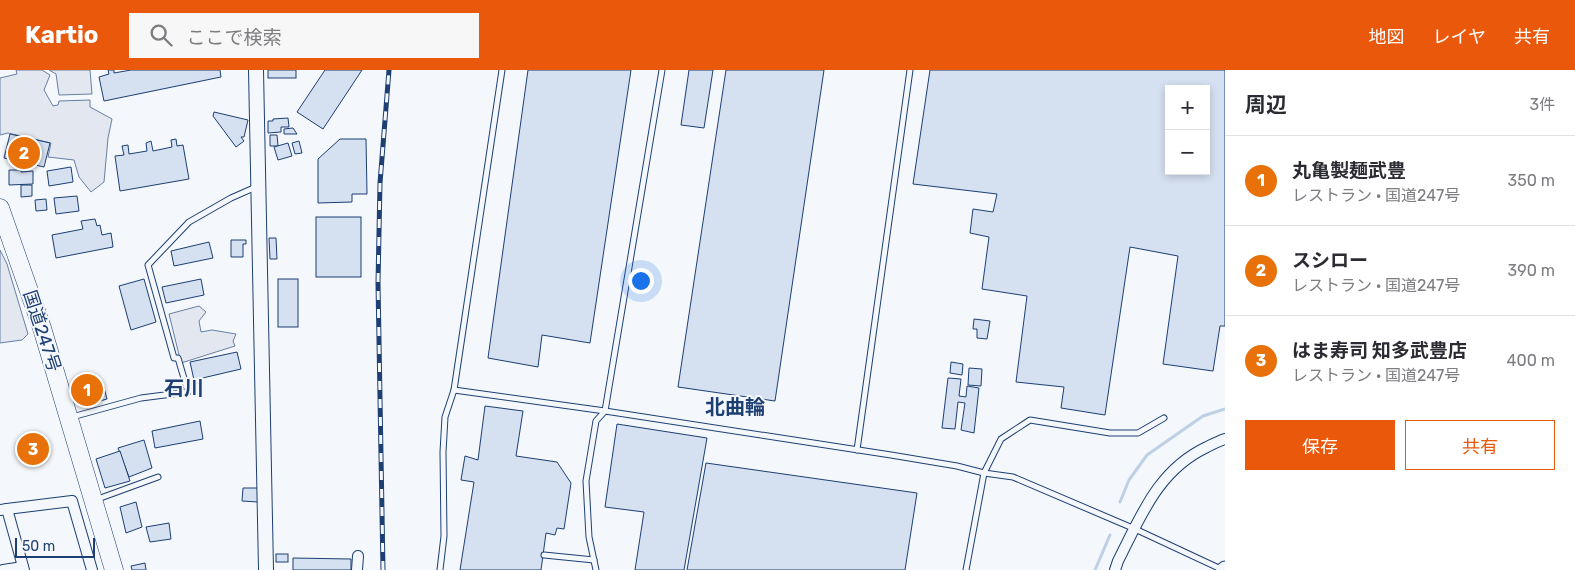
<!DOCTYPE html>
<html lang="ja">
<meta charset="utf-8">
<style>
:root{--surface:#fff;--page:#f7f7f7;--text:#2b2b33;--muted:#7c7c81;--line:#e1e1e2;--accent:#ea580c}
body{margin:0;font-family:Rubik,"Noto Sans JP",sans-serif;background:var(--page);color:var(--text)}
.controls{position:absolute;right:15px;top:15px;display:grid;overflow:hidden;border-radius:0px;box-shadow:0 2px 8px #0003}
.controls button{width:45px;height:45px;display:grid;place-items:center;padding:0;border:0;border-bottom:1px solid var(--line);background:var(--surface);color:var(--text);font:25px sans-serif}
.scale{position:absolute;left:15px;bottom:12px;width:80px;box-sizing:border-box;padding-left:5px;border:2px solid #1d3f73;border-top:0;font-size:14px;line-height:18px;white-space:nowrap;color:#1d3f73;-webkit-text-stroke:4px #f4f7fb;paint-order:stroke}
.you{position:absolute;left:640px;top:210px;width:18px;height:18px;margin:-12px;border:4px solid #fff;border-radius:50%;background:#1a73e8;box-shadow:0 0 0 8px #1a73e833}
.badge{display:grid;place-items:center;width:32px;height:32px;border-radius:50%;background:var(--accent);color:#fff;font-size:16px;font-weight:700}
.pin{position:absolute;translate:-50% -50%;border:2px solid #fff;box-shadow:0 1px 5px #0006}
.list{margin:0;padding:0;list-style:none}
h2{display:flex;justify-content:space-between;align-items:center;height:65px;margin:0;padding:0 20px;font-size:21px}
h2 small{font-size:16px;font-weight:400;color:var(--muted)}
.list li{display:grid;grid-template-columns:32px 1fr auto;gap:15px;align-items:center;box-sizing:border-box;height:90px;padding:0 20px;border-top:1px solid var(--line)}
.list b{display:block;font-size:19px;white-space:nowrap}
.list p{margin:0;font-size:16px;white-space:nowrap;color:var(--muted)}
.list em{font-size:16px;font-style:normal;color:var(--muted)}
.actions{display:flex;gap:10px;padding:15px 20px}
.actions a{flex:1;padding:11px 0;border:1px solid var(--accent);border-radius:0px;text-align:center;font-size:18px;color:var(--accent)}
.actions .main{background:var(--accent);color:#fff}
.icon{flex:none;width:28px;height:28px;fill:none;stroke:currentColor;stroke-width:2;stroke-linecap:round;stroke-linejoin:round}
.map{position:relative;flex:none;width:1225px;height:500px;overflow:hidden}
header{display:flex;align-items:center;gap:30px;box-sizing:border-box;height:70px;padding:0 25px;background:var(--accent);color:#fff}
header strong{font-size:24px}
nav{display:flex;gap:28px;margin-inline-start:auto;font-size:18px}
.search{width:350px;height:45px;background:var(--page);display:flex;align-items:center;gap:12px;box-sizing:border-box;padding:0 18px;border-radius:0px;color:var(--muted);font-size:19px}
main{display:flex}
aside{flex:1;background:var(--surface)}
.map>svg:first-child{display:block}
.parking{fill:#e3e8f0;stroke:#687fa3}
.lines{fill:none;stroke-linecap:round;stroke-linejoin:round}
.stream{stroke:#bed0e5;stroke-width:3}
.building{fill:#d5e0f0;stroke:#1d3f73;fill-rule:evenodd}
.lane-casing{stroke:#1d3f73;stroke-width:7}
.street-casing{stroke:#1d3f73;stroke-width:12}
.secondary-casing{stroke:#1d3f73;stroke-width:16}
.primary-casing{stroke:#1d3f73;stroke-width:17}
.highway-casing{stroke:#1d3f73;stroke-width:19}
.lane{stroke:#f4f7fb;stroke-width:5}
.street{stroke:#f4f7fb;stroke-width:10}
.secondary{stroke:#f4f7fb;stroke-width:14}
.primary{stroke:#f4f7fb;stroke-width:15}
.highway{stroke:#f4f7fb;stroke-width:18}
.rail-casing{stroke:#1d3f73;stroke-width:5}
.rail{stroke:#f4f7fb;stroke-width:3;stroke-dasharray:9;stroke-linecap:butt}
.labels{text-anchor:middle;stroke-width:4;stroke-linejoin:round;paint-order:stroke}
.street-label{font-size:18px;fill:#1d3f73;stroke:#f4f7fb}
.quarter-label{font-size:20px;font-weight:bold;fill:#1d3f73;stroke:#f4f7fb}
</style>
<header>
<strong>Kartio</strong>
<div class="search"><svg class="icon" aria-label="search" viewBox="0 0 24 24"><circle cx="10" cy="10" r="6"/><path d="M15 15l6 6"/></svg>ここで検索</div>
<nav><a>地図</a><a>レイヤ</a><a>共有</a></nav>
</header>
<main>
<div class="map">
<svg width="1225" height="500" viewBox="0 0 1225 500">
<rect width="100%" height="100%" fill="#f4f7fb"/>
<g class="parking">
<polygon points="16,0 42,0 50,5 44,20 53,36 58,35 59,31 90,30 90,37 112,49 108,68 104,112 91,122 79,107 74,90 48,87 51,73 8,63 0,65 0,8 17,4"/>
<polygon points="49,0 90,0 92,24 59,25 56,4"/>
<polygon points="0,180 7,194 28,264 22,270 0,273"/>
<polygon points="199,236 206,242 199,251 201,262 212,260 236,264 233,271 235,276 181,293 169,244"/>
</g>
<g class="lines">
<g class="stream">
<polyline points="1120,432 1129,410 1147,385 1203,346 1225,339"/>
<polyline points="1095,500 1110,465"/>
</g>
</g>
<g class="building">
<polygon points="108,0 114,0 114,3 131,0 220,0 221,7 104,31 99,7 109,4"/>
<rect x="268" y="0" width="28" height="8"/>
<polygon points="325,0 362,0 323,59 297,42"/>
<polygon points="528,0 631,0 590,273 542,265 538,297 488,288"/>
<polygon points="689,0 713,0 704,58 681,55"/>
<polygon points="726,0 824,0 775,331 678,317"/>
<path d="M930,0H1225V256H1220L1213,301L1163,294L1178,186L1130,177L1105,345L1061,338L1064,317L1016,312L1027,226L982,219L989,167L970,163L973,139L993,142L997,124L913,114ZM1169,19H1206V101H1169Z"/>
<polygon points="214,42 248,50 244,67 241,67 244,71 236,77 213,46"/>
<polygon points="288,48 289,57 281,57 281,62 268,63 268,51 273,51 273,49"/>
<polygon points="293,58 297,64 284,64 284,59"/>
<polygon points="10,64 50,73 44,97 4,88"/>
<polygon points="270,65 277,65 278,76 270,76"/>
<polygon points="176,69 177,76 183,75 189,109 120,121 115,86 124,85 122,76 128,75 129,84 147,81 146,73 151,71 153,81 172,77 171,70"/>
<polygon points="340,69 366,69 367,124 352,124 352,132 318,133 318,89"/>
<polygon points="299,71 302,83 295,84 292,73"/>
<polygon points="288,73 292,86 278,90 274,77"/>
<polygon points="71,97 73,112 49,116 47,101"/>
<polygon points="9,100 21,100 21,102 33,101 33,114 9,115"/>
<polygon points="21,115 32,115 32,126 21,127"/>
<polygon points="77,126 79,141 56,144 54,128"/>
<polygon points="46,129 47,140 36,141 35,130"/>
<rect x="316" y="147" width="45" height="60"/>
<polygon points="95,149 97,156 100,155 102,165 111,163 113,177 56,188 52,165 83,159 81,151"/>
<polygon points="269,168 276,168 277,189 270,189"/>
<polygon points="231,170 246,170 246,174 243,174 243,187 231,187"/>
<polygon points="209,172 213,188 174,196 171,181"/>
<polygon points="144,209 156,252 131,260 119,216"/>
<polygon points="201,209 204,225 166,233 162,217"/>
<rect x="278" y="209" width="20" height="48"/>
<polygon points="974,249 990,251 987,269 977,268 977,259 973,259"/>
<polygon points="237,282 241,299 194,310 190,292"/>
<polygon points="951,292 963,294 962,305 950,303"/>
<polygon points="969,298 982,299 981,316 968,315"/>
<polygon points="948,308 961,309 959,326 966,327 967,316 979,318 974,363 961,360 965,333 958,332 955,359 942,358"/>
<polygon points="102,311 107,329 82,336 80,329 77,330 73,317 92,312 92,314"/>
<polygon points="485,336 523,341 516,386 557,392 571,413 564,459 557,458 555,465 546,463 541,500 460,500 474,412 461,410 465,386 478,390"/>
<polygon points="200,351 203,369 155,378 152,361"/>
<polygon points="617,354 707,368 684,500 635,500 644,442 605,437"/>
<polygon points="144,370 152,398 129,407 118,378"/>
<polygon points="120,381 130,411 105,418 96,389"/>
<polygon points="706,393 917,423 905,500 687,500"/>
<polygon points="243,418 258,418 258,432 242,431"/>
<polygon points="136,432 142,457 126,463 120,437"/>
<polygon points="169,453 171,469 150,472 146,457"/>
<rect x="276" y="484" width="12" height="8"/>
<polygon points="293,488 351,489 351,500 293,500"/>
<polygon points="145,493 146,500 132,500 131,496"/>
</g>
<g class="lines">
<g class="lane-casing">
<g id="lane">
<polyline points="454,320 605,341 662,0"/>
<polyline points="72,347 141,328 188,322 178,288 174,288 148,195 189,152 231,128 256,117"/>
<polyline points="857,380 910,0"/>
<polyline points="95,430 158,407"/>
<polyline points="544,485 594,490"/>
<polyline points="440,500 444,466 443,382 445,347 454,320 502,0"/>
<polyline points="596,500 589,467 586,411 596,351 605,341 891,385 957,396 984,403 1013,407 1135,459 1223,500"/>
<polyline points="966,500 984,403 1001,369 1030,350 1110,363 1138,363 1164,348"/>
</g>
</g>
<g class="street-casing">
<g id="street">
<polyline points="7,439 72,431 92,500"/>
<polyline points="0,440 7,439 24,500"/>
<polyline points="3,500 23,497"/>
<polyline points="357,500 358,486"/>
<path d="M1115,500L1118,491C1141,446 1158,400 1207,377C1213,374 1219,371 1225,369"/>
</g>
</g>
<g class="secondary-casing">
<polyline id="secondary" points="256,0 266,500"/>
</g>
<g class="primary-casing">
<polyline id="primary" points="1224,500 1225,499"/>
</g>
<g class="highway-casing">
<polyline id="highway" points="0,138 42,258 114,500"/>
</g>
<use href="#lane" class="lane"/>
<use href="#street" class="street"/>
<use href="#secondary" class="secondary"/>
<use href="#primary" class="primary"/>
<use href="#highway" class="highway"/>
<g class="rail-casing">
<polyline id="rail" points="383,500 378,213 380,113 389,0"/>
</g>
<use href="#rail" class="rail"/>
</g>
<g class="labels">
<g class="street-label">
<text transform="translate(42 261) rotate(72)" y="6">国道247号</text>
</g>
<g class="quarter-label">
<text x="184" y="325">石川</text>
<text x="735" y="344">北曲輪</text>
</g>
</g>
</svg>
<div class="controls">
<button>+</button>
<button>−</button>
</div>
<div class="scale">50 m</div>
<div class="you"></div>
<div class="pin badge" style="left:87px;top:320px;background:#e8710a">1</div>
<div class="pin badge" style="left:24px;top:83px;background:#e8710a">2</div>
<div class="pin badge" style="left:33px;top:379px;background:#e8710a">3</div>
</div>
<aside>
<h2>周辺<small>3件</small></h2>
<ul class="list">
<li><span class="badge" style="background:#e8710a">1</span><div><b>丸亀製麺武豊</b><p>レストラン · 国道247号</p></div><em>350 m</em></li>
<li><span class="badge" style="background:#e8710a">2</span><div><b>スシロー</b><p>レストラン · 国道247号</p></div><em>390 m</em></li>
<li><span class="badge" style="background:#e8710a">3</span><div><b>はま寿司 知多武豊店</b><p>レストラン · 国道247号</p></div><em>400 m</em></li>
</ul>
<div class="actions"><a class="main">保存</a><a>共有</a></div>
</aside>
</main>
